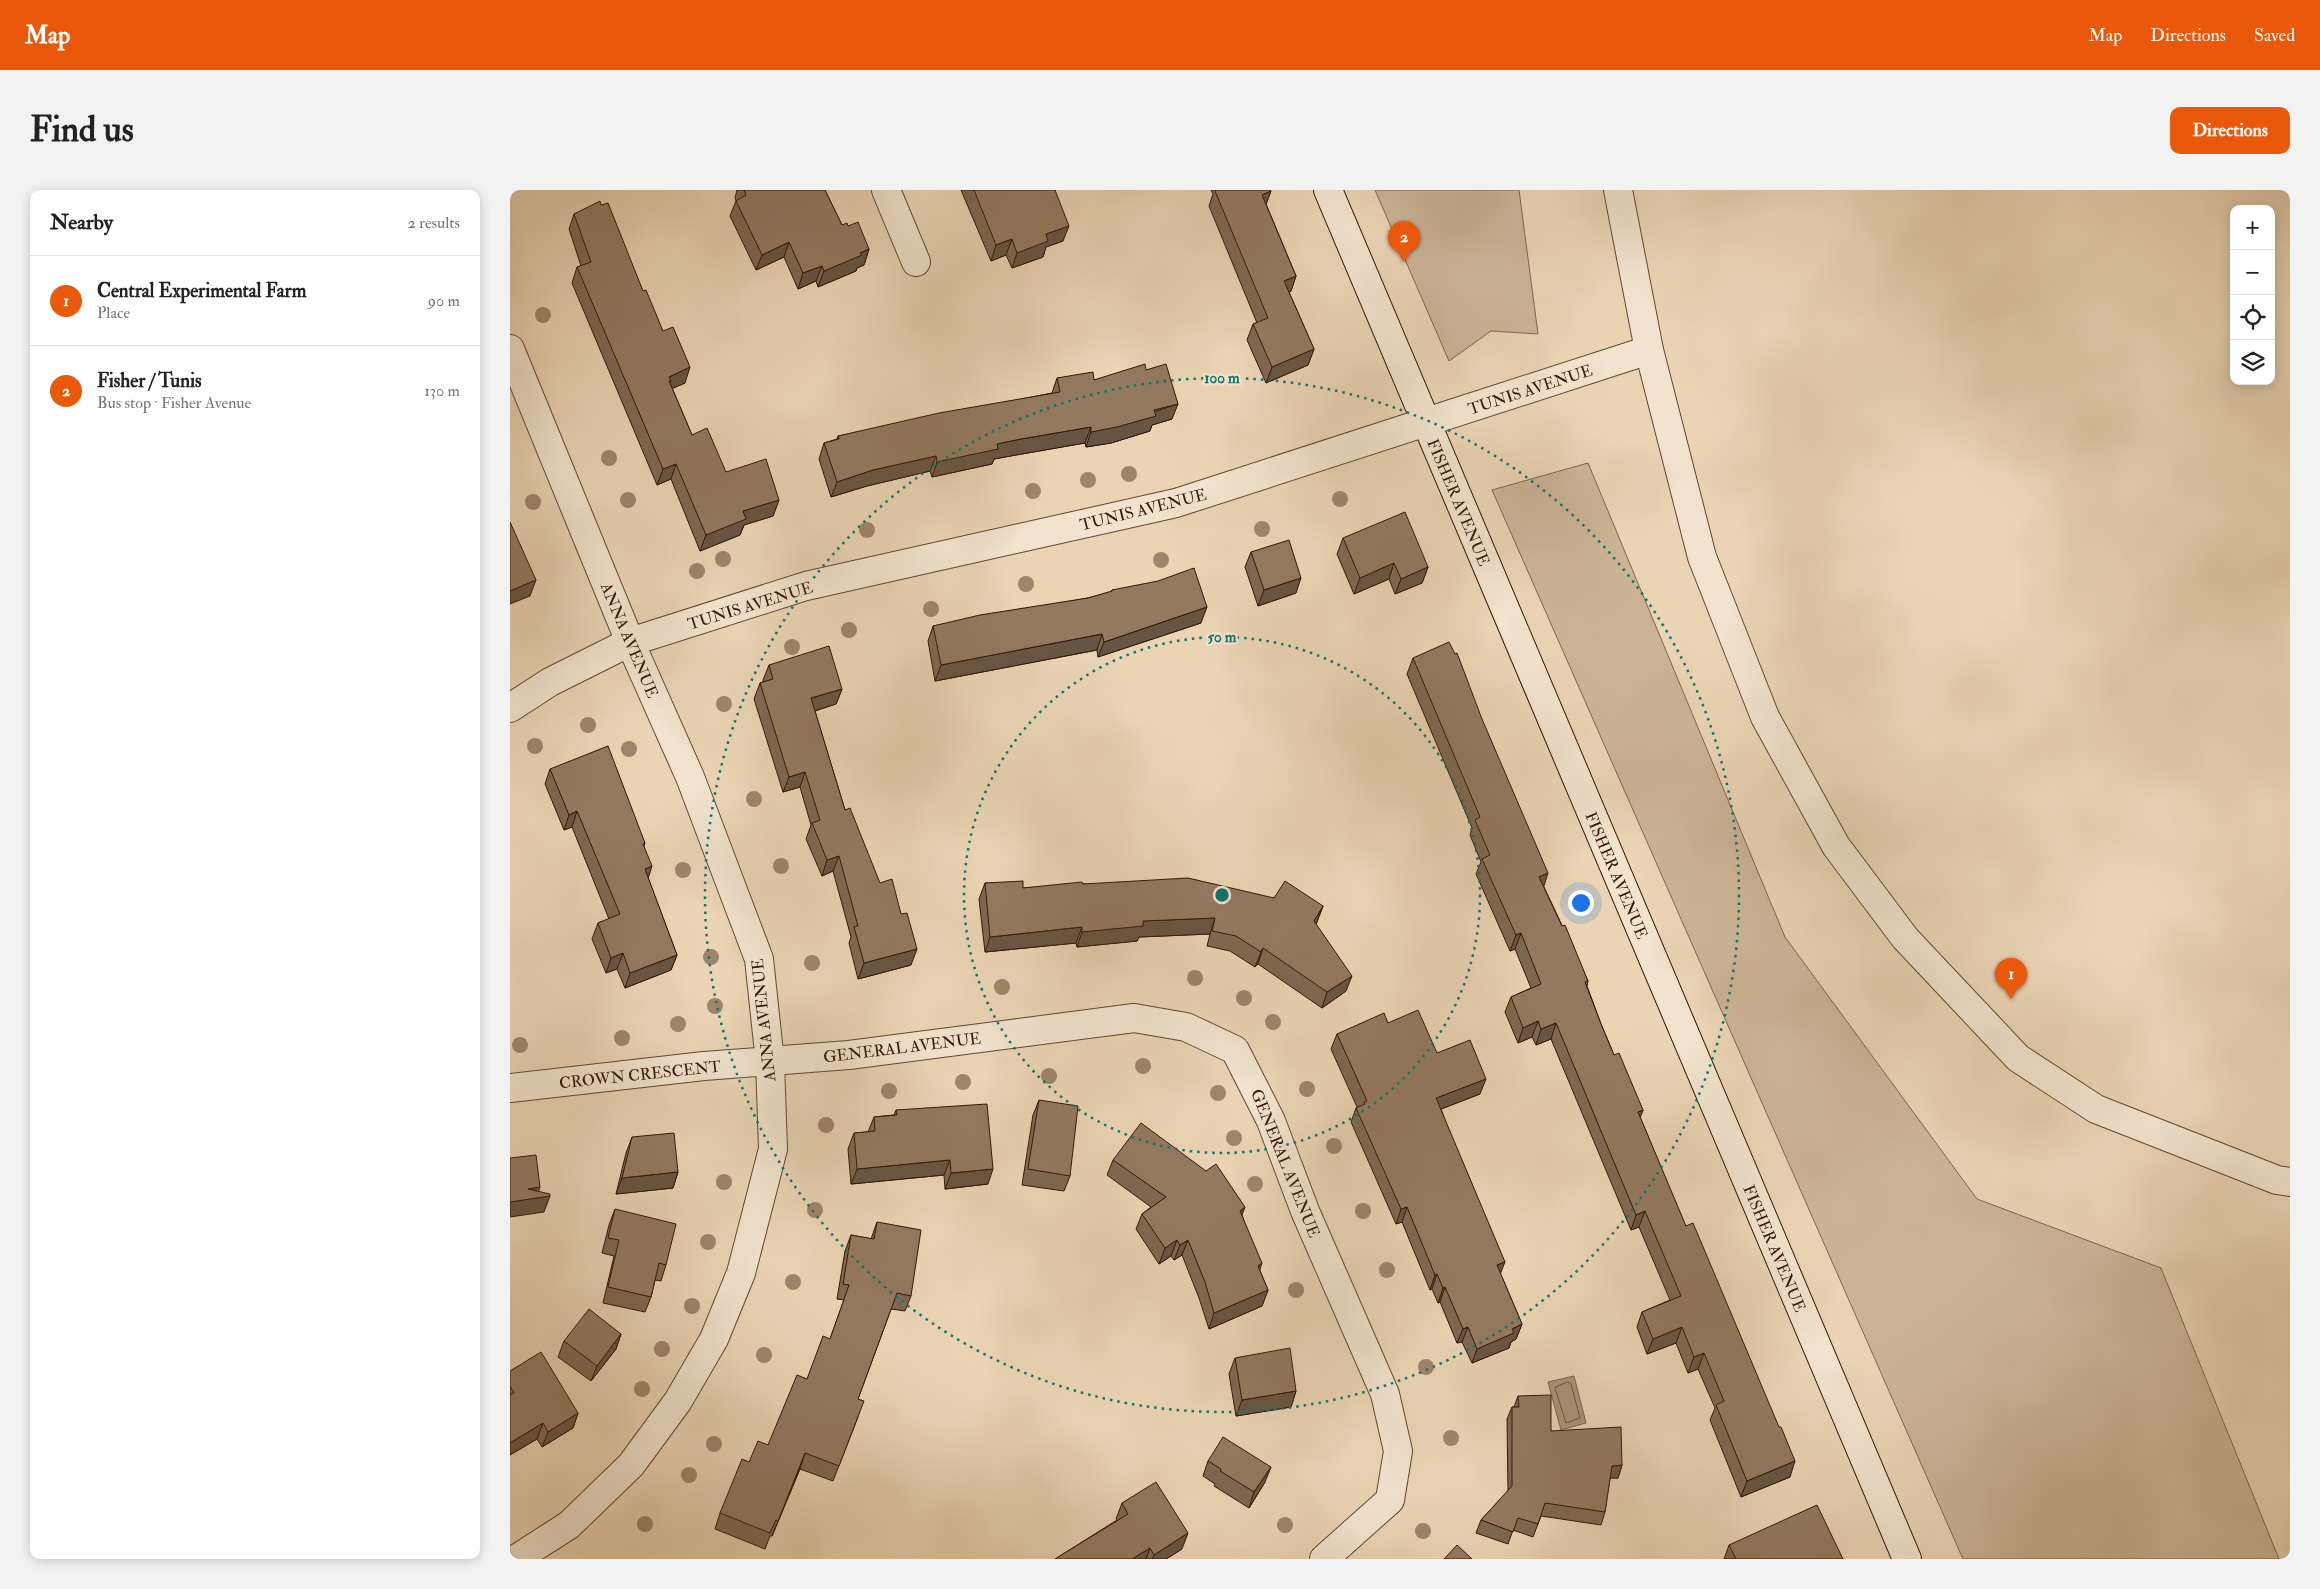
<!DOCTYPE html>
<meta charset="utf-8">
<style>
:root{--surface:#fff;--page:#f2f2f2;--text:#222;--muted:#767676;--line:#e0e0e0;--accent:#ea580c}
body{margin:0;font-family:"IM FELL Double Pica",serif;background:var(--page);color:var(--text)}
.controls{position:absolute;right:15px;top:15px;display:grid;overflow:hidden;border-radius:10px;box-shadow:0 2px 12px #0003}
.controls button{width:45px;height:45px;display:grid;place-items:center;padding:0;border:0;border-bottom:1px solid var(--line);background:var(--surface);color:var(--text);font:25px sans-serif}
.you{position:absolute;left:1070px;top:712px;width:18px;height:18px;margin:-12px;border:4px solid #fff;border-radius:50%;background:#1a73e8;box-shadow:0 0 0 8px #1a73e833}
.badge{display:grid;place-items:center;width:32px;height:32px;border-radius:50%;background:var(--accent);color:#fff;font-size:16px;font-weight:700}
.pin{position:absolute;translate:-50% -41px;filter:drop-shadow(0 1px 2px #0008)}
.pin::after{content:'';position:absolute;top:26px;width:18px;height:15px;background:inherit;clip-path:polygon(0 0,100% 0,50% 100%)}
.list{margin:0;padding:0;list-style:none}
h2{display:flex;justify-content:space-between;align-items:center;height:65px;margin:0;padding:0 20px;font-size:21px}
h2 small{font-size:16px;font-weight:400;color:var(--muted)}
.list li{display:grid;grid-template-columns:32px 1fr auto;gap:15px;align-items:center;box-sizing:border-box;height:90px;padding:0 20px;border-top:1px solid var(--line)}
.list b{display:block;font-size:19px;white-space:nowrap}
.list p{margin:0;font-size:16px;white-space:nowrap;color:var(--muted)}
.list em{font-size:16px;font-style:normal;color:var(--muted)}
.icon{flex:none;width:28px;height:28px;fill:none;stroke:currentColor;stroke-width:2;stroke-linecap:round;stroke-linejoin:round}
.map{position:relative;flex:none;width:1780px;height:1369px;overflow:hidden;border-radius:10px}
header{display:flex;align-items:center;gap:30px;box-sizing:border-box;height:70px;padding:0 25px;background:var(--accent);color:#fff}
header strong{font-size:24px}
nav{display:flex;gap:28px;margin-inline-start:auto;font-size:18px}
.intro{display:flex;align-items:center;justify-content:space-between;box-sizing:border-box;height:120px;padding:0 30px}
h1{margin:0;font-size:35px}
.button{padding:12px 22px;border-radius:10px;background:var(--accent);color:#fff;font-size:18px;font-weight:700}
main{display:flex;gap:30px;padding:0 30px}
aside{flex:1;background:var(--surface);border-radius:10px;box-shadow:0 2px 12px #0003}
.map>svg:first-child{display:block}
.green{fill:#cbb496;stroke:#80654d}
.water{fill:#ac9378;stroke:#7c614a}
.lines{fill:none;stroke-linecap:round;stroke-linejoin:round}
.shore{stroke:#70543e;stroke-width:1}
.minor-casing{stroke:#624630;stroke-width:30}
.tertiary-casing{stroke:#624630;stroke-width:30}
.secondary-casing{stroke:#341604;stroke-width:30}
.minor{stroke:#f1e3ce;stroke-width:28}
.tertiary{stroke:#f1e3ce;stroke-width:28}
.secondary{stroke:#f1e3ce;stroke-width:28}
.tree{fill:#9f856b}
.wall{fill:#7e6853;stroke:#341604}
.shaded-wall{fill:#675543;stroke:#341604}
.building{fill:#937960;stroke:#341604}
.ring{fill:none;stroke:#0f766e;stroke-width:2.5;stroke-dasharray:2.5 5}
.labels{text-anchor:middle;stroke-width:4.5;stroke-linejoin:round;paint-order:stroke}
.street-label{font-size:16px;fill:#341604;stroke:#f1e3ce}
.centre{fill:#0f766e;stroke:#f1e3ce;stroke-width:2.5}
.ring-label{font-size:15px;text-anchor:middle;font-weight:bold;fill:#0f766e;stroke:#f1e3ce;stroke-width:4.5;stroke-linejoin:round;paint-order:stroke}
</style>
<header>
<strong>Map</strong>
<nav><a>Map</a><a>Directions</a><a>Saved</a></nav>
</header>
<div class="intro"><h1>Find us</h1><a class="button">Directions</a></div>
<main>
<aside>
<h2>Nearby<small>2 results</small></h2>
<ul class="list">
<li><span class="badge">1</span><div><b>Central Experimental Farm</b><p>Place</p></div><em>90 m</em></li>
<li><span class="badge">2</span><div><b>Fisher / Tunis</b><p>Bus stop · Fisher Avenue</p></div><em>130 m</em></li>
</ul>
</aside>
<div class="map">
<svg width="1780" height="1369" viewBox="0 0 1780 1369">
<rect width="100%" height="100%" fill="#ead4b4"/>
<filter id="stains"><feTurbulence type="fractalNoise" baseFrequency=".004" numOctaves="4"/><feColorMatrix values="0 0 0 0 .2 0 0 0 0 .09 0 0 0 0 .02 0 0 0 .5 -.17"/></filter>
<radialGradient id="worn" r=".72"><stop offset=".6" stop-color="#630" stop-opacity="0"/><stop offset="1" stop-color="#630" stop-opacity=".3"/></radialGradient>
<g class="green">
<polygon points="865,0 1009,0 1028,144 981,141 939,171"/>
<polygon points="1078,273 1275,747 1467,1009 1651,1078 1769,1369 1453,1369 982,300"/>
</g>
<polygon class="water" points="1064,1186 1076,1233 1051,1240 1038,1192"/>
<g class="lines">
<polygon class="shore" points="1058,1192 1061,1194 1070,1228 1056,1233 1045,1198"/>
<g class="minor-casing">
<g id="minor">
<polyline points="376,0 406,72"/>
<polyline points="0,159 120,452 180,587 249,769 260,872 263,959 231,1083 204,1149 168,1211 121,1275 59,1335 6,1369"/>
<polyline points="0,518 40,492 120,452 296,396 666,313 1139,160"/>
<polyline points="0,898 194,876 339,865 624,828 676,837 725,860 761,931 795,1021 875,1204 888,1261 880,1310 814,1369"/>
</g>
</g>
<g class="tertiary-casing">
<polyline id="tertiary" points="1108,0 1139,160 1192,367 1255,527 1326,656 1395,748 1508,868 1586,919 1767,990 1780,992"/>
</g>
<g class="secondary-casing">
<polyline id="secondary" points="818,0 1397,1369"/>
</g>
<use href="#minor" class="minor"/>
<use href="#tertiary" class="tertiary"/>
<use href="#secondary" class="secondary"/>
</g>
<g class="tree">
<circle cx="33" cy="125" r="8"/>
<circle cx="99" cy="268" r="8"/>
<circle cx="619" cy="284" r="8"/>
<circle cx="578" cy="290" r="8"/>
<circle cx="523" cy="301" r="8"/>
<circle cx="830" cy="309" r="8"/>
<circle cx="118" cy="310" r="8"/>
<circle cx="23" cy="312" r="8"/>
<circle cx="752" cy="339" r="8"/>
<circle cx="357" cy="340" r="8"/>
<circle cx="213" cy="369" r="8"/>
<circle cx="651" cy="370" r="8"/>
<circle cx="187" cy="381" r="8"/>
<circle cx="516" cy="394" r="8"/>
<circle cx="421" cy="419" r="8"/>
<circle cx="339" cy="440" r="8"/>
<circle cx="282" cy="457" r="8"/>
<circle cx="214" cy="514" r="8"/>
<circle cx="78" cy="535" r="8"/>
<circle cx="25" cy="556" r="8"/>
<circle cx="119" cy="559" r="8"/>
<circle cx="244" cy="609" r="8"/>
<circle cx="271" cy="676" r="8"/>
<circle cx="173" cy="680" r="8"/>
<circle cx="201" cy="767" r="8"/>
<circle cx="302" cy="773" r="8"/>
<circle cx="685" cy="788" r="8"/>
<circle cx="492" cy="797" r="8"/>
<circle cx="734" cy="808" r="8"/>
<circle cx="205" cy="816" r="8"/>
<circle cx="763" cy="832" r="8"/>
<circle cx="168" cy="834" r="8"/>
<circle cx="112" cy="848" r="8"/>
<circle cx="10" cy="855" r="8"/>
<circle cx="633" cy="876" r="8"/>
<circle cx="539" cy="886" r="8"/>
<circle cx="453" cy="892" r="8"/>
<circle cx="797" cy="899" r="8"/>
<circle cx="379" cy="901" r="8"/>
<circle cx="708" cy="903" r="8"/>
<circle cx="316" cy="935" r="8"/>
<circle cx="724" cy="948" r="8"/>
<circle cx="824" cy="956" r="8"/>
<circle cx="214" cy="992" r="8"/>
<circle cx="745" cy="994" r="8"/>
<circle cx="305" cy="1020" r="8"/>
<circle cx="853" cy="1021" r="8"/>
<circle cx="198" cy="1052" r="8"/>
<circle cx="877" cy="1080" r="8"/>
<circle cx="283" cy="1092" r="8"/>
<circle cx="786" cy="1100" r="8"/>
<circle cx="182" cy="1116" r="8"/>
<circle cx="152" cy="1159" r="8"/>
<circle cx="254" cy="1165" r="8"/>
<circle cx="916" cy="1177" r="8"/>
<circle cx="132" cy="1199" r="8"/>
<circle cx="941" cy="1248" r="8"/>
<circle cx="204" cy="1254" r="8"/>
<circle cx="179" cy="1285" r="8"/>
<circle cx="135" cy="1334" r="8"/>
<circle cx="775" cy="1335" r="8"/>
<circle cx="913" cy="1341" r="8"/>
</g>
<g class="wall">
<polygon points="227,0 315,0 332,35 338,36 359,59 354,75 347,78 346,81 308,97 306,91 288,99 274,67 246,80 220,26 226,11 225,8"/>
<polygon points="451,0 545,0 553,51 536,57 533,67 502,78 496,65 481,71"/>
<polygon points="701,0 760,0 761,1 756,14 786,86 781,101 779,102 804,159 798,175 756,193 737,150 743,134 747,133 699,16 703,4"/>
<polygon points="91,15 133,101 175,193 162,198 182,245 216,282 269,310 263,326 234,335 230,345 190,361 161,289 147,295 62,93 67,77 71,76 59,39 64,24"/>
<polygon points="636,180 662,229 642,235 640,241 601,253 576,257 575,253 506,265 484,269 482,274 422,287 420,281 357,296 321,307 309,269 314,253 327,249 328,246 542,203 547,188 584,190"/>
<polygon points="833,348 918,377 912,393 885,404 879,389 844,404 827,364"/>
<polygon points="741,362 786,403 748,416 735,377"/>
<polygon points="602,400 691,433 588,467 587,460 425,491 418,451 423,436 578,408 601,402"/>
<polygon points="903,468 1034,697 1078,791 1077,796 1091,834 1104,865 1133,920 1130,927 1280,1287 1231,1307 1200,1230 1205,1218 1188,1179 1178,1183 1166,1153 1137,1164 1127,1137 1132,1122 1160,1110 1129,1037 1121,1040 1041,849 1026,855 1022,847 1008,853 995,822 1001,807 1021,798 1005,759 1000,761 966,684 971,672 960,645 962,638 897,484"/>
<polygon points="259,475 332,499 326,514 305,521 335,620 401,775 348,789 339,753 341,747 323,681 312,686 296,649 301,635 290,597 273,602 244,509 250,493 253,492 253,490"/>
<polygon points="40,579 135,653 134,656 138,688 167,765 161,780 115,798 107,779 96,783 82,749 88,733 99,729 62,637 54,640 35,594"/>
<polygon points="475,693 513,698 573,694 764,708 813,716 806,734 836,801 812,818 748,774 745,777 720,761 697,756 700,744 629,747 627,751 567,757 566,753 475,762 469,709"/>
<polygon points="878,833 927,863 970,904 931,919 990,1083 1012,1134 1006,1149 1001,1152 999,1158 962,1173 952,1152 947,1153 930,1112 928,1113 922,1099 920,1100 892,1032 886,1034 841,932 846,918 847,917 821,859 827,844"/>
<polygon points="529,910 560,986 554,1001 512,995 523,925"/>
<polygon points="386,920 478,994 435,999 434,985 341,994 338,959 344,943 358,942 364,927 384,925"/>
<polygon points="122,947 168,982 163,998 106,1004 116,963"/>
<polygon points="603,970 732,1025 750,1081 758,1100 752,1116 699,1139 689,1108 672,1065 664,1070 661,1066 649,1074 626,1039 632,1024 641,1017 597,985"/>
<polygon points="105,1019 156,1075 151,1091 145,1090 141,1107 135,1122 93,1113 104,1066 92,1063 99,1035"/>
<polygon points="367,1032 401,1106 395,1121 381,1119 348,1209 348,1227 323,1291 290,1279 262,1346 260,1346 255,1359 205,1339 210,1323 239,1272 258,1255 297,1189 320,1149 334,1110 327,1109 335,1061 341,1045 361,1049"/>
<polygon points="111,1144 106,1159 81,1191 48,1167 54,1151"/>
<polygon points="725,1168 786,1201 781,1217 726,1226 719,1184"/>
<polygon points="0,1181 68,1223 63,1238 32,1257 27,1249 0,1265"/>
<polygon points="1008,1206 1041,1241 1112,1275 1108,1288 1100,1288 1095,1322 1091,1335 1031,1326 1023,1347 1003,1340 998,1354 966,1343 971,1330 998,1301 997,1229 1002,1217 1004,1217"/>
<polygon points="698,1271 755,1292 739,1318 704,1296 705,1294 693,1286"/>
<polygon points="612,1313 672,1359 656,1369 545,1369 607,1330 606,1329"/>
<polygon points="1219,1355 1333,1369 1214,1369"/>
</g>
<g class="shaded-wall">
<polygon points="761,1 755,17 752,5"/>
<polygon points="559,36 553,51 536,57 533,67 502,78 507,63 536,44"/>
<polygon points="502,49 496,65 481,71 486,55"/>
<polygon points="279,52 274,67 246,80 252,65"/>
<polygon points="359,59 354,75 347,78 346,81 308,97 314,81"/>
<polygon points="312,76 306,91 288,99 293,83"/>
<polygon points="786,86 781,101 769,106 774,91"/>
<polygon points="804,159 798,175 756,193 762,177"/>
<polygon points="180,177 175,193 157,201 159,187"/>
<polygon points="668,214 662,229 642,235 640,241 601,253 576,257 581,242"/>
<polygon points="581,237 575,253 506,265 484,269 482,274 422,287 427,272 487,254 511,249"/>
<polygon points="426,266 420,281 357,296 321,307 327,292 363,280"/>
<polygon points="166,274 161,289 147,295 153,279"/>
<polygon points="269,310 263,326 234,335 230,345 190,361 196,345 233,321"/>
<polygon points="884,373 879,389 844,404 850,388"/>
<polygon points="918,377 912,393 885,404 891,389"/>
<polygon points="791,388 786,403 748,416 754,400"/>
<polygon points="26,390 20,406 0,414 0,401"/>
<polygon points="697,417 691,433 588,467 594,452"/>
<polygon points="592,444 587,460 425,491 431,475"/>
<polygon points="332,499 326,514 295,524 301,508"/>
<polygon points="295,582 290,597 273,602 279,587"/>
<polygon points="67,621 62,637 54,640 59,625"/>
<polygon points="329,666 323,681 312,686 317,670"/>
<polygon points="142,676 137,692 135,679"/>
<polygon points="1038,683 1033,699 1029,687"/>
<polygon points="813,716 807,732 798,746 804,731"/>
<polygon points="705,728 700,744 629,747 627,751 567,757 572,742 633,731"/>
<polygon points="572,737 566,753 475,762 480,747"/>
<polygon points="1011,743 1005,759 1000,761 1006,745"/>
<polygon points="753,758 748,774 745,777 751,762"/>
<polygon points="407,759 401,775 348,789 354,773"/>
<polygon points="113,763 107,779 96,783 101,768"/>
<polygon points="167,765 161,780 115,798 120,783"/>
<polygon points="842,786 836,801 812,818 817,802"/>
<polygon points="1028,831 1022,847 1008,853 1013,838"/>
<polygon points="1046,833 1041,849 1026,855 1031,839"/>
<polygon points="976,889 970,904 921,923 926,908"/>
<polygon points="1133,920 1127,936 1128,922"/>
<polygon points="440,970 434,985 341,994 347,979"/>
<polygon points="483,979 478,994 435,999 441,983"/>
<polygon points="168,982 163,998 106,1004 112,988"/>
<polygon points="30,997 26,1008 40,1006 34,1022 0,1027 0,1012 18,999"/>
<polygon points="735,1017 729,1033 730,1021"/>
<polygon points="897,1017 892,1032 886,1034 891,1019"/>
<polygon points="1135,1021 1129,1037 1121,1040 1126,1025"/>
<polygon points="667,1050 661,1066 649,1074 655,1058"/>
<polygon points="678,1050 672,1065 664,1070 670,1055"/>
<polygon points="995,1072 989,1087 987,1075"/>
<polygon points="752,1073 747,1089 748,1076"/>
<polygon points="927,1084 922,1099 920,1100 925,1085"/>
<polygon points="935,1097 930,1112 928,1113 933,1098"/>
<polygon points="758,1100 752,1116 699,1139 704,1123"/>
<polygon points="1012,1134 1006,1149 1001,1152 999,1158 962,1173 967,1159 1002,1139"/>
<polygon points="958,1137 952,1152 947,1153 953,1139"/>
<polygon points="1172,1137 1166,1153 1137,1164 1143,1149"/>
<polygon points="111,1144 106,1159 81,1191 87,1176"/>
<polygon points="1194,1163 1188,1179 1178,1183 1184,1167"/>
<polygon points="786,1201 781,1217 726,1226 732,1210"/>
<polygon points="68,1223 63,1238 32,1257 38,1242"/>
<polygon points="33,1233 27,1249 0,1265 0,1253"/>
<polygon points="295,1263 290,1279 262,1346 268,1331"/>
<polygon points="1285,1271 1280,1287 1231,1307 1237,1291"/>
<polygon points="1112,1275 1108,1288 1097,1288 1102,1276"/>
<polygon points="761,1277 755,1292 739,1318 744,1302"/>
<polygon points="678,1343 672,1359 656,1369 642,1369 644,1365"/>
<polygon points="640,1358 636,1369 622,1369"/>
</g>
<g class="building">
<polygon points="234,0 315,0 332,35 337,33 338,36 348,32 359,59 350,63 352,65 314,81 312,76 293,83 279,52 252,65 226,11 236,5"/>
<polygon points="464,0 545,0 559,36 536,44 538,51 507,63 502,49 486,55"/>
<polygon points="706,0 760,0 761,1 752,5 786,86 774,91 804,159 762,177 743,134 758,128 705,1"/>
<polygon points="90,11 91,15 98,13 133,101 136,100 153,141 163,137 180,177 159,187 161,191 159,191 182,245 197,238 216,282 256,269 269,310 233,321 236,329 196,345 166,274 153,279 67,77 81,72 64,24"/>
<polygon points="635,174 636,180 656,174 668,214 644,220 646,226 607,237 581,242 581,237 511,249 487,254 488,259 427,272 426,266 363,280 327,292 314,253 329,249 328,246 429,223 550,202 547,188 583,182 584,190"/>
<polygon points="895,322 918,377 891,389 884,373 850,388 833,348"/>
<polygon points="0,332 26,390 0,401"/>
<polygon points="779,350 791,388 754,400 741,362"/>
<polygon points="684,378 697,417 594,452 592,444 431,475 423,436 470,425 578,408 602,401 602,400 648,391"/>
<polygon points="939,452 945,464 947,463 972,529 1038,683 1029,687 1052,736 1055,735 1078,791 1075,792 1091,834 1104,865 1109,863 1133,920 1128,922 1176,1036 1183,1033 1269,1237 1271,1237 1285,1271 1237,1291 1206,1215 1214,1211 1194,1163 1184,1167 1172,1137 1143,1149 1132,1122 1171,1106 1135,1021 1126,1025 1046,833 1031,839 1028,831 1013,838 1001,807 1031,794 1011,743 1006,745 972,669 980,665 965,630 970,627 903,468"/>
<polygon points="319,456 332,499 301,508 335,620 340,618 370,693 382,689 391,724 397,723 407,759 354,773 344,737 348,736 329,666 317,670 302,633 310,630 295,582 279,587 250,493 263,489 259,475"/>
<polygon points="98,556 135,653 133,654 142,676 135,679 167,765 120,783 113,763 101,768 88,733 110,724 67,621 59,625 40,579"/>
<polygon points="678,688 764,708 775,691 813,716 804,731 842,786 817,802 753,758 751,762 726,746 702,741 705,728 633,731 633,736 572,742 572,737 480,747 475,693 513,691 513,698 572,692 573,694"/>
<polygon points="908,820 927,863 960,850 976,889 926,908 995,1072 987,1075 1012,1134 1002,1139 1004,1143 967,1159 958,1137 953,1139 935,1097 933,1098 927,1084 925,1085 897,1017 891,1019 846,918 855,914 854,912 857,911 827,844 874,823 878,833"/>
<polygon points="529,910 568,916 560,986 518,979"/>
<polygon points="477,914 483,979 441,983 440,970 347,979 344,943 365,941 364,927 387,925 386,920"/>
<polygon points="631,933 696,981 706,974 735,1017 730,1021 752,1073 748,1076 758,1100 704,1123 695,1092 678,1050 670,1055 667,1050 655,1058 632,1024 656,1007 603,970"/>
<polygon points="164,943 168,982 112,988 122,947"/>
<polygon points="26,965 30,997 18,999 40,1004 40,1006 0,1012 0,968"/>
<polygon points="105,1019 166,1034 156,1075 149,1073 141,1107 98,1097 109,1050 98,1048"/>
<polygon points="367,1032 411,1040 401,1106 387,1103 348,1209 354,1211 329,1276 295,1263 268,1331 266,1330 260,1343 210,1323 232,1269 239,1272 248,1251 258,1255 287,1185 297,1189 313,1146 320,1149 339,1095 333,1094 341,1045 364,1049"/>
<polygon points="79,1119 111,1144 87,1176 54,1151"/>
<polygon points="780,1158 786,1201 732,1210 725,1168"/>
<polygon points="31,1162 68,1223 38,1242 33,1233 0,1253 0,1205 4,1203 0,1196 0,1181"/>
<polygon points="1041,1205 1041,1241 1111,1237 1112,1275 1102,1276 1095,1322 1035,1313 1028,1334 1008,1328 1003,1342 971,1330 1002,1296 1002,1217 1009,1217 1008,1206"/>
<polygon points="713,1247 761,1277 744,1302 710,1281 711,1279 698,1271"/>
<polygon points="646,1292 678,1343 644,1365 640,1358 622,1369 545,1369 618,1324 612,1313"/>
<polygon points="1307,1315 1333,1369 1226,1369 1219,1355"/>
<polygon points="947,1355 962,1369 934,1369"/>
</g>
<g class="ring">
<circle cx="712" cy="705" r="258"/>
<circle cx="712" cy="705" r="517"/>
</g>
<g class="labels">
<g class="street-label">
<text transform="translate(1020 199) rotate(-18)" y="6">TUNIS AVENUE</text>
<text transform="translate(949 312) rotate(67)" y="6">FISHER AVENUE</text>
<text transform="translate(633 319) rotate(-14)" y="6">TUNIS AVENUE</text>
<text transform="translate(240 415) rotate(-17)" y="6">TUNIS AVENUE</text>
<text transform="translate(120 450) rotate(67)" y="6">ANNA AVENUE</text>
<text transform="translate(1107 685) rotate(67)" y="6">FISHER AVENUE</text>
<text transform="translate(253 830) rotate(-96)" y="6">ANNA AVENUE</text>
<text transform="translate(392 857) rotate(-7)" y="6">GENERAL AVENUE</text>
<text transform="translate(130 884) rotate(-6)" y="6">CROWN CRESCENT</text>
<text transform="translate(776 973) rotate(68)" y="6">GENERAL AVENUE</text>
<text transform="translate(1265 1058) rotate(67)" y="6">FISHER AVENUE</text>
</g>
</g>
<circle cx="712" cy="705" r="8" class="centre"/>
<g class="ring-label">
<text x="712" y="193">100 m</text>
<text x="712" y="452">50 m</text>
</g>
<rect width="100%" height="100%" filter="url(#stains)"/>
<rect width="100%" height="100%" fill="url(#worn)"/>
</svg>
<div class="controls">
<button>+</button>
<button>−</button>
<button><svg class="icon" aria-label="locate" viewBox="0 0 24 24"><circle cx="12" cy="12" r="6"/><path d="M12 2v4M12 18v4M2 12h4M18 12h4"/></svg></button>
<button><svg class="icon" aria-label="layers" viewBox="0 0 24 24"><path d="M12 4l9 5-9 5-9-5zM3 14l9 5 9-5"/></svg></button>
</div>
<div class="you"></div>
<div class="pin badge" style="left:1501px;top:809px">1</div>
<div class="pin badge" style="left:894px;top:72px">2</div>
</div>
</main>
